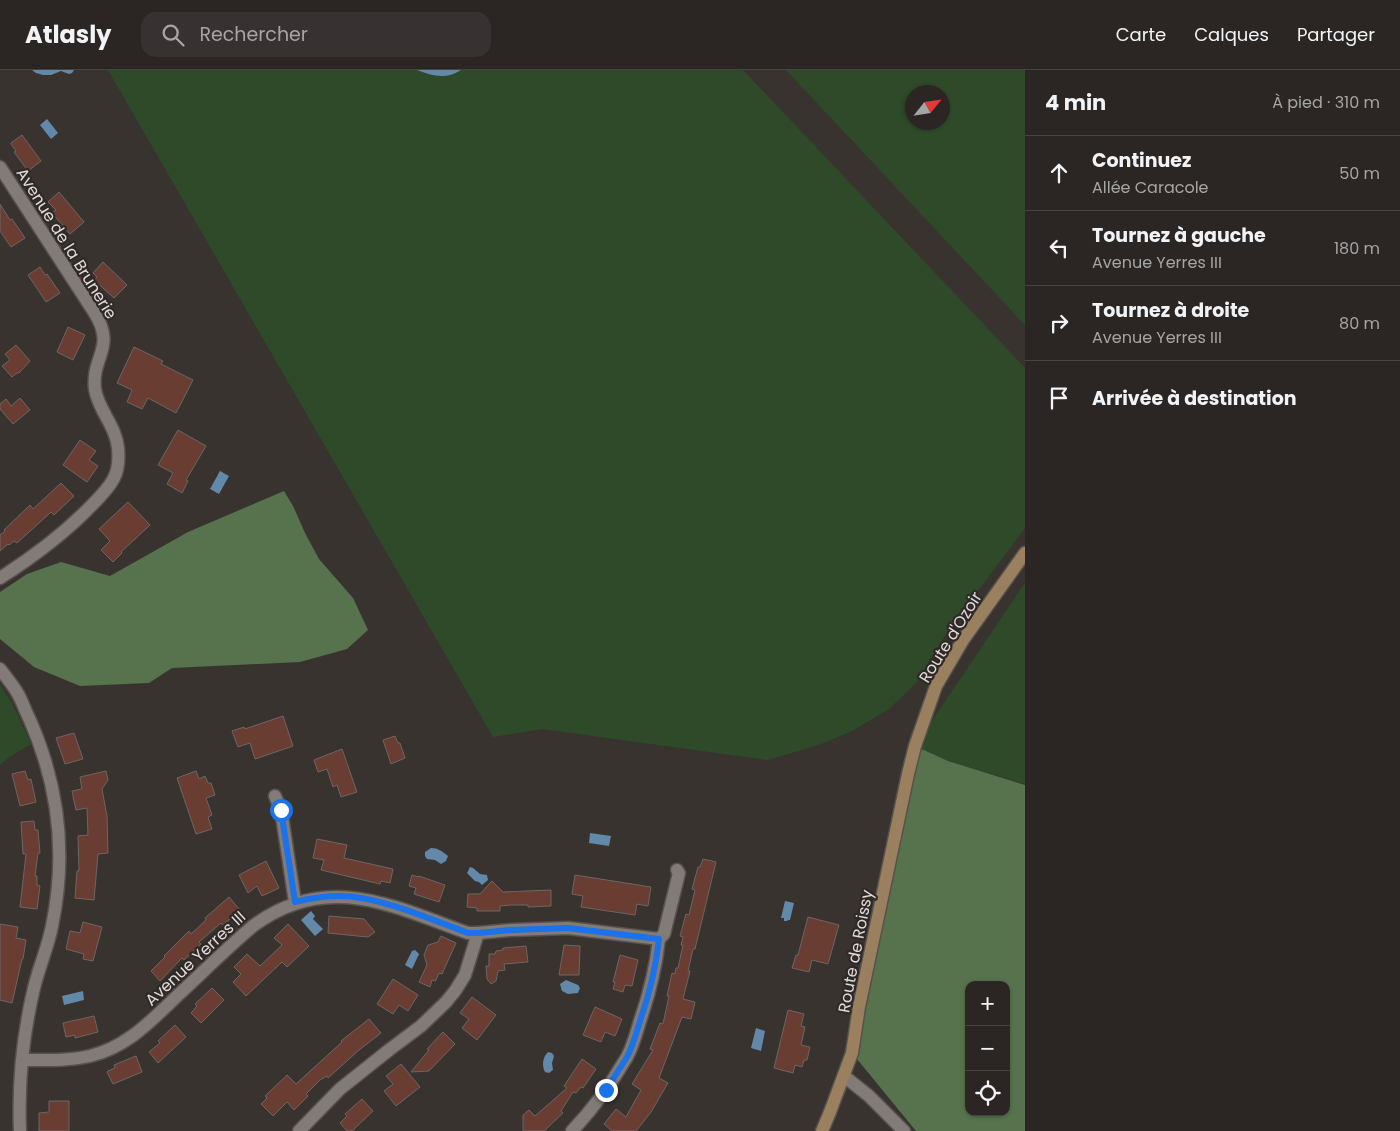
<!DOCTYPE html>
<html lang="fr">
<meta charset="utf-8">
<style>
:root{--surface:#2b2624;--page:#373231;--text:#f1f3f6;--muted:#a6a5a6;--line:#474341}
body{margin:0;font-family:Poppins,sans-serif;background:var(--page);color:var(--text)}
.controls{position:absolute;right:15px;bottom:15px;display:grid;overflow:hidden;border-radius:10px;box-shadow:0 1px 4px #0004}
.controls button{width:45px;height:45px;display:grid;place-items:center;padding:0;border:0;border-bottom:1px solid var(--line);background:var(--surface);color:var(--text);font:25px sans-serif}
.compass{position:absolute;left:905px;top:15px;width:45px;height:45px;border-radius:50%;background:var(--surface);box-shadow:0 1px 4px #0004;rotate:60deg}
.stop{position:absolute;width:15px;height:15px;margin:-11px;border:4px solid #1a73e8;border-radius:50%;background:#fff}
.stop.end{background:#1a73e8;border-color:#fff;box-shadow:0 1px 5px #0008}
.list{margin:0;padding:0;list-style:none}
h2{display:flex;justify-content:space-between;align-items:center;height:65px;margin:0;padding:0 20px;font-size:21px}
h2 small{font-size:16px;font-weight:400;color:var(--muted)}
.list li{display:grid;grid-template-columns:32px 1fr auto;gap:15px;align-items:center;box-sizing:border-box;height:75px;padding:0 20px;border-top:1px solid var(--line)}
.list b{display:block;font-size:19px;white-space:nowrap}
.list p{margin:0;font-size:16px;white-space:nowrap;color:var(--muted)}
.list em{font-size:16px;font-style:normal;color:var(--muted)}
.icon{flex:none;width:28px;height:28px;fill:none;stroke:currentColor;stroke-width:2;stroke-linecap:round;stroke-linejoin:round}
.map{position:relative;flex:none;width:1025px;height:1061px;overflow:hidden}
header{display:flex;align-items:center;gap:30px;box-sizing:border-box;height:70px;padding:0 25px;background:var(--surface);border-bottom:1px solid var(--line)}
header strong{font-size:24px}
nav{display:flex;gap:28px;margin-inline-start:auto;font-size:18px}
.search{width:350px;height:45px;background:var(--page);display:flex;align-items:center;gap:12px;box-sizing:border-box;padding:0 18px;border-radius:15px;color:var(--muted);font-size:19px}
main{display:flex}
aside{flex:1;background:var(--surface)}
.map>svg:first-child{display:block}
.green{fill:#2f4a28;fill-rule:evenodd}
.forest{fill:#56734e;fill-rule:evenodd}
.water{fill:#6389aa}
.building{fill:#693d32;stroke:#6d6664}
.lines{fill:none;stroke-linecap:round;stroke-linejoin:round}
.minor-casing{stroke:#56514e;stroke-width:15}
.secondary-casing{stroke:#56514e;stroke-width:15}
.minor{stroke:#827b78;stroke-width:12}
.secondary{stroke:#9b8060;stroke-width:12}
.route{stroke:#1a73e8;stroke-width:6}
.labels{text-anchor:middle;stroke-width:4.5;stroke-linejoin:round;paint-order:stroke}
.street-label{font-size:16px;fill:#e0dcda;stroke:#2f2927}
</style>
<header>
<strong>Atlasly</strong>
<div class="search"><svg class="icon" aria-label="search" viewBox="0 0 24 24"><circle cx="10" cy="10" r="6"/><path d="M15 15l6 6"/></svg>Rechercher</div>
<nav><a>Carte</a><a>Calques</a><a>Partager</a></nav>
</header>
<main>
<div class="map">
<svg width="1025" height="1061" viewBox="0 0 1025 1061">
<rect width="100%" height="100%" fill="#393330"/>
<g class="green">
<polygon points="108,0 743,0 1025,298 1025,458 947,562 917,612 889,639 852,661 821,674 768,690 542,659 493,667"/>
<path d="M786,0H1025V255ZM942,22V52H912V22Z"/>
<polygon points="1025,513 1025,714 948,691 915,676"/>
<polygon points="0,614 15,639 31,674 8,688 0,695"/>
</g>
<g class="forest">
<polygon points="284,421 293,436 306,465 319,489 353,528 368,560 347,579 300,592 172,598 149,613 80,616 34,597 0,569 0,522 27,504 61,492 110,506 188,462"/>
<path d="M915,676L948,691L1025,715V1061H916L852,983ZM969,915H1006V1042H969Z"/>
</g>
<g class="water">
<polygon points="32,0 74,0 72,3 69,4 61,1 51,5 43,5 36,3"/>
<path d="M417,0H461C446,10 432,6 417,0Z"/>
<polygon points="47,49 58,63 51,69 40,55"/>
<polygon points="220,401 229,406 219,424 210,419"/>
<polygon points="590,763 611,766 609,776 589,773"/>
<path d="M431,778C438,778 442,781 448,786L446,791L441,794L435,790L427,789L425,786V782Z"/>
<polygon points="470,797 473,798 480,804 487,805 488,810 482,815 479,812 475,811 467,803"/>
<polygon points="785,831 794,833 790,850 788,850 787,851 784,851 784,848 781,848"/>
<polygon points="311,841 315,846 313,849 323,859 315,866 301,850"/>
<polygon points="415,880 419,884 412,899 405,895 412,881"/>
<polygon points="566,910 578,915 580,918 578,923 568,924 562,921 560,914"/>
<polygon points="83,921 84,930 64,935 62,926"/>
<polygon points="756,958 765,961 761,981 751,978"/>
<path d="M548,982L552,983L554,986L552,993L553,1000L549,1003L545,1002C542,996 542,988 548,982Z"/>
</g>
<g class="building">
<polygon points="22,65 41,91 28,101 14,82 16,81 11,74 11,73"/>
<polygon points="59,122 84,152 70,164 52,143 56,140 48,132"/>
<polygon points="0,134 10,150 12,149 25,168 11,177 0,161"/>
<polygon points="103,192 127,215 114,228 94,210 97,207 93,203"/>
<polygon points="40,197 45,205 47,204 60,223 46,232 28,205"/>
<polygon points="68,257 85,265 73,290 57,282"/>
<polygon points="16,275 30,291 19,303 17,303 12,307 2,296 10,290 5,284"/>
<polygon points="134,277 163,291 161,294 193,310 176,343 148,328 142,339 127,332 132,320 117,313"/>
<polygon points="20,328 30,340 13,354 0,339 0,334 6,329 11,336"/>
<polygon points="178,360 206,376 186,410 188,411 182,423 167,414 173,403 158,395"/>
<polygon points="80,370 96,381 89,390 98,396 87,412 63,395"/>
<polygon points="61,413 74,426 54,445 51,442 17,473 14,471 9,475 8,474 0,481 0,465 5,461 4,460 30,435 33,439"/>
<polygon points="128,432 150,455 121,482 122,483 113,492 101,480 110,471 99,459"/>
<polygon points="283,646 293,676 255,689 250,673 238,677 232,661 244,657 245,659"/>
<polygon points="74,663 83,689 65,694 56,668"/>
<polygon points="395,666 398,673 400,673 405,688 391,694 383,670"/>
<polygon points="342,679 357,722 341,727 337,715 333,717 327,699 318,702 314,690"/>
<polygon points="25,701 28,710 31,709 36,732 20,736 12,704"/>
<polygon points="106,701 108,710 102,719 107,746 108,783 98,784 94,830 75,828 77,801 79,801 78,766 88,765 87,738 76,740 72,721 82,719 80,707"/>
<polygon points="196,701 199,709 205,706 208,713 211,713 215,725 206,728 212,745 208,747 212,759 196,764 177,708"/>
<polygon points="34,751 35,760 38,760 40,783 38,783 35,806 37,806 37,815 40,816 37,839 20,837 26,784 23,784 21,752"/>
<polygon points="317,769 347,775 344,788 393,799 390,813 381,811 380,814 321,800 324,790 313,788"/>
<polygon points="703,789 716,792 695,879 693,879 688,901 690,901 683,929 695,932 691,949 682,947 659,1008 668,1013 651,1042 636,1061 612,1061 604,1054 616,1039 626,1047 641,1020 632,1014 653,980 650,979 660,953 663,954 669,926 667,926 672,903 675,904 676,898 678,898 683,875 681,875 683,867 680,866 686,844 689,845 695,820 692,819 698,797 700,797"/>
<polygon points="266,791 279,818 262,826 257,816 248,823 239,805"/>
<polygon points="412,805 419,807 419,806 445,815 439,832 414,824 416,818 409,816"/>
<polygon points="575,805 651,817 648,836 637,834 635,845 581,837 583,826 572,824"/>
<polygon points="492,811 503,822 551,820 551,836 528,837 528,835 510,835 500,836 500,841 477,841 477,838 467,837 468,824 480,824"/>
<polygon points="229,827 240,840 223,855 221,853 199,872 201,874 184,890 182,888 160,911 151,901 165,887 164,886 189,861 191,864 206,850 205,848"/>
<polygon points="329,846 364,849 375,862 368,867 328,863"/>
<polygon points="808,847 839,855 828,894 812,890 809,902 792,898 796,885 798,885"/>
<polygon points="83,852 102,857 93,891 83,889 84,884 66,879 70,861 80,863"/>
<polygon points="0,854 18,857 16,868 26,870 23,889 22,889 12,933 0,930"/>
<polygon points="288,854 309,876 287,897 282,892 246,926 233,912 241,904 234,897 247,884 260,896 282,875 274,868"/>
<polygon points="441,866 456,873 442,904 439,903 436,910 435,911 432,910 430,917 419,912 427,895 424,885 428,875 438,872"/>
<polygon points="564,875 580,876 579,905 559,905"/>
<polygon points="526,876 528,892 504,894 505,900 498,901 496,911 491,914 487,909 486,896 489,896 489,884 495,884 496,881 503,880 503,878"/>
<polygon points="620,885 638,890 632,916 625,915 623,922 613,919 615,912 613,912"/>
<polygon points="393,909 418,925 408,941 399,935 393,944 377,934"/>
<polygon points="212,918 224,930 201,953 191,943 192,942 197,936 195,934"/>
<polygon points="472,927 496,945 477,970 462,958 469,949 460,943"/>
<polygon points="595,937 622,949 615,966 605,962 601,972 583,965"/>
<polygon points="788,940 804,944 801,956 805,957 801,975 810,977 807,990 804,990 802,997 795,995 793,1003 774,998"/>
<polygon points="94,946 98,962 75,968 75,965 66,967 63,953"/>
<polygon points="369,949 381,963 359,980 328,1008 327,1006 320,1010 306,1024 308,1026 294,1040 287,1032 273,1046 261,1034 267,1028 265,1026 287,1005 296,1014 342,972 341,971"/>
<polygon points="175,955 186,967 158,993 149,982 160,973 158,971"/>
<polygon points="443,962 455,974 429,1001 411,1002 429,980 427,979"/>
<polygon points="136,986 142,1002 113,1014 107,1002 108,1001 115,998 114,995"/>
<polygon points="582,989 596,999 583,1018 581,1017 576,1023 573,1022 561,1041 563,1043 544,1061 523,1061 523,1045 529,1040 535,1046 567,1018 564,1016"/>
<polygon points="401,994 420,1017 396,1036 384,1021 393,1014 386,1006"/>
<polygon points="362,1029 373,1041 352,1061 347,1061 340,1053 347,1046 345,1044"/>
<polygon points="49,1031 69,1031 69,1061 39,1061 39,1043 49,1042"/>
</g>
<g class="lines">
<g class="minor-casing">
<g id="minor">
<path d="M0,97L94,242C117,278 91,286 95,319C98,340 116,356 118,378C119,388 118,400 114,408C109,418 100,427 92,435C65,463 33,487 0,508"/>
<path d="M0,599C6,607 13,615 18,624C22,631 25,640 29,648C59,715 67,784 52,856C48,877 39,897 34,918C23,964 18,1013 20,1061"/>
<polyline points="275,726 281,740 295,832"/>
<polyline points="659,869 664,864 679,803 677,800"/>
<path d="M22,990C45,990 68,991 90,986C127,977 151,951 177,926C202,903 227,878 253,856C327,801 392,836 468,863H478L511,860L568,858L659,869C656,897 649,925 640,951C636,964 633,976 627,987C611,1014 593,1039 572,1061"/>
<polyline points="844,1006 869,1026 904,1061"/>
<polyline points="299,1061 340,1019 389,980 421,956 446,932 455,921 465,905 478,863"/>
</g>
</g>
<g class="secondary-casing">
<polyline id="secondary" points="822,1061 830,1042 852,983 859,937 908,704 915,676 936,616 963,570 1025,483"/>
</g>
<use href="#minor" class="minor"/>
<use href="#secondary" class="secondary"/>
</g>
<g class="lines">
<path class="route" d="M281,740L295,832C316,827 340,824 361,828C397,834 433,850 468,863H478L511,860L568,858L659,869C656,897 649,925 640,951C636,964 633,976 627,987C620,998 613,1009 606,1020"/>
</g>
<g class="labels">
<g class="street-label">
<text transform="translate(67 173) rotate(58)" y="6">Avenue de la Brunerie</text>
<text transform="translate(950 567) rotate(-58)" y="6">Route d'Ozoir</text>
<text transform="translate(855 881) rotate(-79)" y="6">Route de Roissy</text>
<text transform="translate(195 888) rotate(-43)" y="6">Avenue Yerres III</text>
</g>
</g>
</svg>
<div class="controls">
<button>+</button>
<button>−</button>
<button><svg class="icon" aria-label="locate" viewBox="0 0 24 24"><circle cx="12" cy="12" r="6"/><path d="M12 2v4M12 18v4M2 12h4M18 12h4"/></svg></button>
</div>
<svg class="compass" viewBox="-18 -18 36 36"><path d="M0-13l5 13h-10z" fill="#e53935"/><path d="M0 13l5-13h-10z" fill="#a6a5a6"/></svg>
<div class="stop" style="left:281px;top:740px"></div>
<div class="stop end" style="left:606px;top:1020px"></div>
</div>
<aside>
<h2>4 min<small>À pied · 310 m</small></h2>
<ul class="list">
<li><svg class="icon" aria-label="ahead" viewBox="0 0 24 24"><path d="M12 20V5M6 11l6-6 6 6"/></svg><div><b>Continuez</b><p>Allée Caracole</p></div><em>50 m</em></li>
<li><svg class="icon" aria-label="left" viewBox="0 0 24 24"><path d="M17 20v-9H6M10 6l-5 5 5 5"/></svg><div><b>Tournez à gauche</b><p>Avenue Yerres III</p></div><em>180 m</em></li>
<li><svg class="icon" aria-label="right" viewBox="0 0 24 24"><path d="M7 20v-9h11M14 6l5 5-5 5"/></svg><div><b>Tournez à droite</b><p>Avenue Yerres III</p></div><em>80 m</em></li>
<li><svg class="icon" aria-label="arrive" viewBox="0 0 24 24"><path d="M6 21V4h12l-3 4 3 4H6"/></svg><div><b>Arrivée à destination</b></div></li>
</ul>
</aside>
</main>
